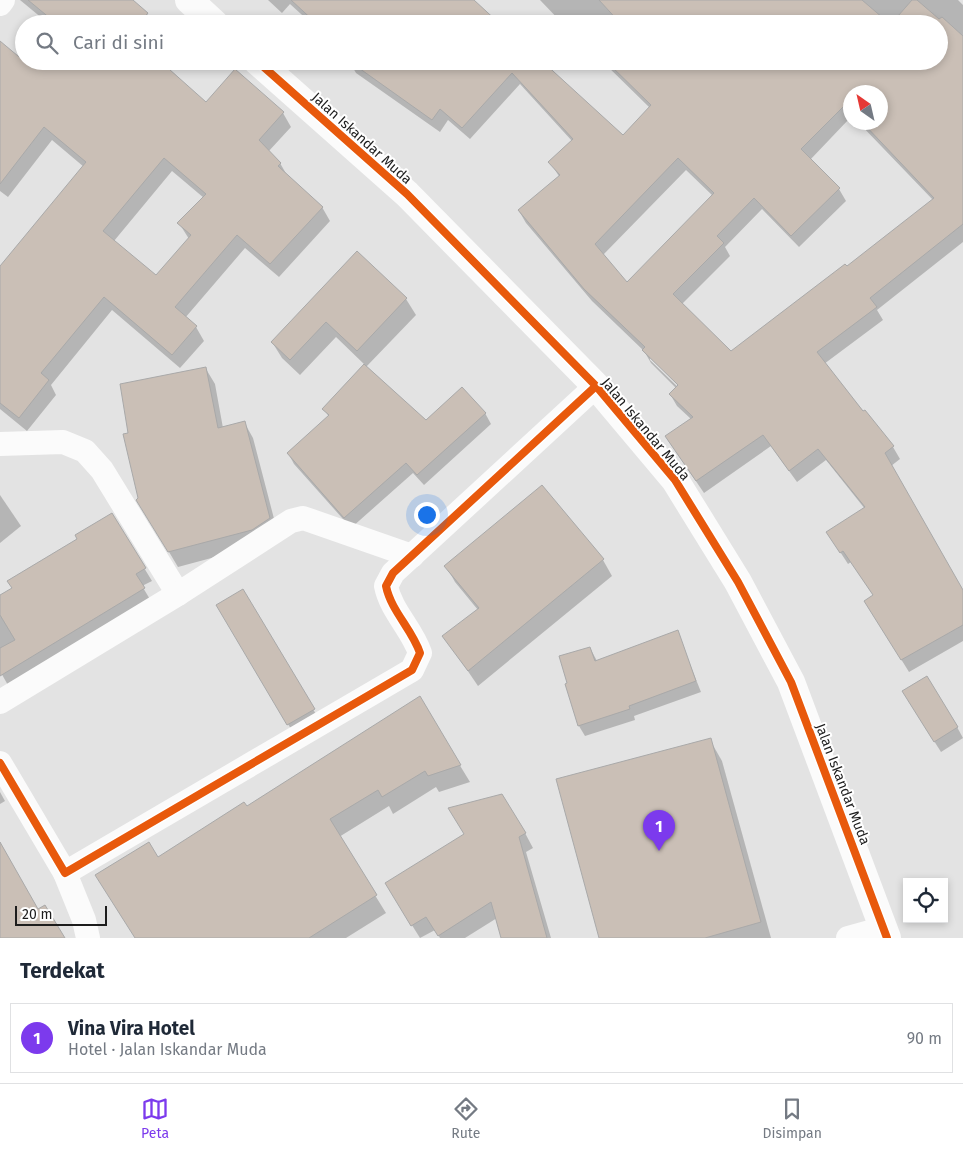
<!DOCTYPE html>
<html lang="id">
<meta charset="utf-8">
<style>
:root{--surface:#fff;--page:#f2f2f3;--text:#1f2937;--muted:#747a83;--line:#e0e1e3;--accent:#7c3aed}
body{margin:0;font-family:"Fira Sans",sans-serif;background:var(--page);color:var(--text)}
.controls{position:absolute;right:15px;bottom:15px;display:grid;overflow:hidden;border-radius:0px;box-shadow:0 2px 8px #0003}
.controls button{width:45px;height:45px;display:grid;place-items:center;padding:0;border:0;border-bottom:1px solid var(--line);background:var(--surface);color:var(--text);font:25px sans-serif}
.compass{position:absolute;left:843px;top:85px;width:45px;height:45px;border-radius:50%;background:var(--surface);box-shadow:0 2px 8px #0003;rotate:326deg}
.scale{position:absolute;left:15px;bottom:12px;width:92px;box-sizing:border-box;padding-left:5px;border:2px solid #1d1d1d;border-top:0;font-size:14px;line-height:18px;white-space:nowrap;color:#1d1d1d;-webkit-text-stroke:4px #fff;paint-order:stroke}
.you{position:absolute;left:426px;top:514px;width:18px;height:18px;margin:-12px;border:4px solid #fff;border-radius:50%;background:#1a73e8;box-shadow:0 0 0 8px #1a73e833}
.badge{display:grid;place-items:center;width:32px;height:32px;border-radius:50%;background:var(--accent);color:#fff;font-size:16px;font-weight:700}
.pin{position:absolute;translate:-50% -41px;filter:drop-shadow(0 1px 2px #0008)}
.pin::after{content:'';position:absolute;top:26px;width:18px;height:15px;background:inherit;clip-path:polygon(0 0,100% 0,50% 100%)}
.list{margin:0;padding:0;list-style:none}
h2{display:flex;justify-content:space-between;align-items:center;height:65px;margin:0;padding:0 20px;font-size:21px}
h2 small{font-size:16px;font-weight:400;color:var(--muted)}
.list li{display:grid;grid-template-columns:32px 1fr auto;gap:15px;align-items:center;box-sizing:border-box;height:70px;margin:0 10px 10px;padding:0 10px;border:1px solid var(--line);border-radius:0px}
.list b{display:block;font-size:19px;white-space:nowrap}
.list p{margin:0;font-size:16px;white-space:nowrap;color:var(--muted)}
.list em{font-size:16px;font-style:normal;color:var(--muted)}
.icon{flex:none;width:28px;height:28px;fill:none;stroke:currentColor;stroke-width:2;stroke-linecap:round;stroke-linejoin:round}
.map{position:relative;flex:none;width:963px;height:938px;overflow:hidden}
.search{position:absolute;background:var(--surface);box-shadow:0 2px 8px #0003;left:15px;right:15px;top:15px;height:55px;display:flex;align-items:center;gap:12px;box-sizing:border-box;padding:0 18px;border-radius:28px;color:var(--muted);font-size:19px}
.sheet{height:145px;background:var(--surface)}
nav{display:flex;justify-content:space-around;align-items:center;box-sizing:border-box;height:70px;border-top:1px solid var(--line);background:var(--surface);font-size:14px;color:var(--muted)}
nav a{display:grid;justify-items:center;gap:2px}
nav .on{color:var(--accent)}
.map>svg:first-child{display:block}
.shadow{fill:#0003;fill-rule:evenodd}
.building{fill:#cabfb6;stroke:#a9a9a9;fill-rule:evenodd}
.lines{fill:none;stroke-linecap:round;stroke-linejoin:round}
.minor{stroke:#fbfbfb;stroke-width:24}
.tertiary{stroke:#fbfbfb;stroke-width:28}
.cycleway-casing{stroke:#fff;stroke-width:11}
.cycleway{stroke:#e8590c;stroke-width:8}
.labels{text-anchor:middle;stroke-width:4;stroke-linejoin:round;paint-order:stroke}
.street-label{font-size:14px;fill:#1d1d1d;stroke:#fff}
</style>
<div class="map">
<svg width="963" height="938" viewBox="0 0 963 938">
<rect width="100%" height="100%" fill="#e3e3e3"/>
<g class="shadow">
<polygon points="20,0 131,0 147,14 153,24 49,24"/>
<polygon points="268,0 472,0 499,24 312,24 290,4 282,13"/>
<path d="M540,0H958L963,5V242L877,310L883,320L824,364L893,447L900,459L891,466L963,592V641L909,672L873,614L874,596L851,562L848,564L835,544L865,509L826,460L797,482L771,446L704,493L666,437L691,419L677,406L670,394L676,388L651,363L644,351L592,301L526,223L519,211L560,178L550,162L572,141L520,84L470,139L448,120L440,132L356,73L349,61H540L623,136L650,108L602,61H939V24H563ZM850,92H880V122H858L933,200L847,268L731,352L682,304L730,256L725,247L762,209L799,247L846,201L839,189L810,160L850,118ZM686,170L713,196L627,284L603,255ZM650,356L683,388L681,390L650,360Z"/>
<path d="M0,43L42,78L207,104L283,113L291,127L268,152L280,163L288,177L322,207L330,221L279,277L245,248L185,318L196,327L204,341L180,368L112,310L51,385L56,395L27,431L0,409V268L84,167L52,140L8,197L0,191ZM172,171L204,198L179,223L189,239L157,277L114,241Z"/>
<polygon points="357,253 406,299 416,315 366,367 426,421 485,413 491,424 424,485 413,473 351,528 294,464 288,453 329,417 324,409 365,365 336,337 300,375 282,358 272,342"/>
<polygon points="206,369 215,384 223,428 244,422 253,438 278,534 260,545 178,567 147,515 140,499 130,434"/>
<polygon points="542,487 603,560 612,576 478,686 444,636 478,610 455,582 446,566"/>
<polygon points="0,495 21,526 0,543"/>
<polygon points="112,515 152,581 142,586 151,601 9,687 0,671 0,598"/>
<polygon points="243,591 323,726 298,741 218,605"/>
<polygon points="677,632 701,692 634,716 635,720 585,736 579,726 566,685 590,648 597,661"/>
<polygon points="419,698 470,782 439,792 436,787 393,814 389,806 339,837 386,913 346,938 135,938 158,858 246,808"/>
<polygon points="910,703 957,727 963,738 941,752"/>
<polygon points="710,740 722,761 771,938 600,938"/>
<polygon points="0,792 5,801 0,804"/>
<polygon points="525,833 533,848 526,852 551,938 502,938 497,918 465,938 440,938 435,930 420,938 395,898"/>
</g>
<g class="building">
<polygon points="28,0 133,0 148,13 139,24 57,24"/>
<polygon points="291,0 474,0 500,24 317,24"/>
<polygon points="599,0 862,0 890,24 621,24"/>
<path d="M912,0H917L939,19L942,17L963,36V224L870,298L877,307L817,352L863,411L865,410L894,446L885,453L963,590V625L901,660L864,601L873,595L843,551L840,553L826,532L865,507L818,449L789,471L763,435L696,481L665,436L693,417L669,394L678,385L642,350L645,347L584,289L518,210L560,175L548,162L573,139L512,73L462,128L440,109L432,120L349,61H542L623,135L651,105L606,61H939V24H891ZM850,92H880V122H862L934,198L847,266L845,264L731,351L673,294L724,243L717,236L754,198L791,236L840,188L801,149L845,105L850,111ZM678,158L714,193L627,282L595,244Z"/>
<path d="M0,41L30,66L34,61H160L206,102L235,69L284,112L259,140L281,163L278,166L323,207L270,264L237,235L175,307L197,326L172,355L104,297L41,373L49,380L19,418L0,403V266L86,162L44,127L0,184ZM164,158L206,194L177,223L191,235L156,275L103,231Z"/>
<polygon points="357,251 407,298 357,351 326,322 290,360 271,342"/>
<polygon points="364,364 426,420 462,387 486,413 417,475 406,463 344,518 287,453 329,415 322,409"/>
<polygon points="206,367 218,428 245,421 270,518 252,530 168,552 136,500 138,498 123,434 128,433 120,384"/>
<polygon points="542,485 604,559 468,671 442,636 479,608 444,566"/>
<polygon points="112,513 146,568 136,574 145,588 0,676 0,648 15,640 0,615 0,595 12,588 7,581 77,539 75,535"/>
<polygon points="243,589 315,709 287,725 216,605"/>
<polygon points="678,630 696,681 629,706 630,709 578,726 565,684 567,683 559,656 590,647 595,661"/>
<polygon points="927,676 958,727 934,742 902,691"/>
<polygon points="420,696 461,765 428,776 425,771 382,797 378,790 330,819 377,895 309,938 135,938 95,875 149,842 158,857 244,802 247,806"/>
<polygon points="711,738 761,922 705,938 599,938 556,779"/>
<polygon points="502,794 526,833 519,837 547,938 501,938 491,902 438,936 426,917 411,926 385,883 464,834 448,808"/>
<polygon points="0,842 38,909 45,905 65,938 0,938"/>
</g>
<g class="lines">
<g class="minor">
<polyline points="0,4 3,0"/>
<polyline points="0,444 63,442 85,451 102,470 178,594"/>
<polyline points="0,702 178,594 291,521 303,518 412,556"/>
<path d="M0,763L65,873L412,670L420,653C412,629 391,611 386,586L393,573L596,386"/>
<polyline points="65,873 84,920 88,938"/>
<polyline points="848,938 884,928"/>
</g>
<g class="tertiary">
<polyline points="189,0 215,24"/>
<polyline points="257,61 407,194 596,386 675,480 738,582 791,682 887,938"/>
</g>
<g class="cycleway-casing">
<g id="cycleway">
<polyline points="257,61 407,194 596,386 675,480 738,582 791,682 887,938"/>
<path d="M0,763L65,873L412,670L420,653C412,629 391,611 386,586L393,573L596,386"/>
</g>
</g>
<use href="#cycleway" class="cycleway"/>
</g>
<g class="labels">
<g class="street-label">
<text transform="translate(362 138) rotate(42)" y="5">Jalan Iskandar Muda</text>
<text transform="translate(646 429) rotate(50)" y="5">Jalan Iskandar Muda</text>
<text transform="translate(843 784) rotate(69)" y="5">Jalan Iskandar Muda</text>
</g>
</g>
</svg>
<div class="controls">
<button><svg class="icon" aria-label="locate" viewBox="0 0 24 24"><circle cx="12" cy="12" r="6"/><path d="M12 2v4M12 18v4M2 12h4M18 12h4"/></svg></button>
</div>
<svg class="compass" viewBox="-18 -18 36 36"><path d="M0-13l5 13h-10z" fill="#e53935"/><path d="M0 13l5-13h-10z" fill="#747a83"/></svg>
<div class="scale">20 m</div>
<div class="you"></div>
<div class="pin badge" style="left:659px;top:851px">1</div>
<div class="search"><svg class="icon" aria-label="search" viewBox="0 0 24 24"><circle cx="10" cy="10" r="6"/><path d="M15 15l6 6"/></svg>Cari di sini</div>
</div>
<section class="sheet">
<h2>Terdekat<small></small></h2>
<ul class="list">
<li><span class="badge">1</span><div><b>Vina Vira Hotel</b><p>Hotel · Jalan Iskandar Muda</p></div><em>90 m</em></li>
</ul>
</section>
<nav>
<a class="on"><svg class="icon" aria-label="map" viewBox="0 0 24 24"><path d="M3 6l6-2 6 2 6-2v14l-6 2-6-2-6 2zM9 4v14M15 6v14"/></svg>Peta</a>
<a><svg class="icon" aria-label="directions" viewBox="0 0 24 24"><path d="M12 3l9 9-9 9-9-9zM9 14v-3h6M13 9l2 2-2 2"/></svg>Rute</a>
<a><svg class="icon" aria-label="saved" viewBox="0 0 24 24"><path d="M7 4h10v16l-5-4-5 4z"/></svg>Disimpan</a>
</nav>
